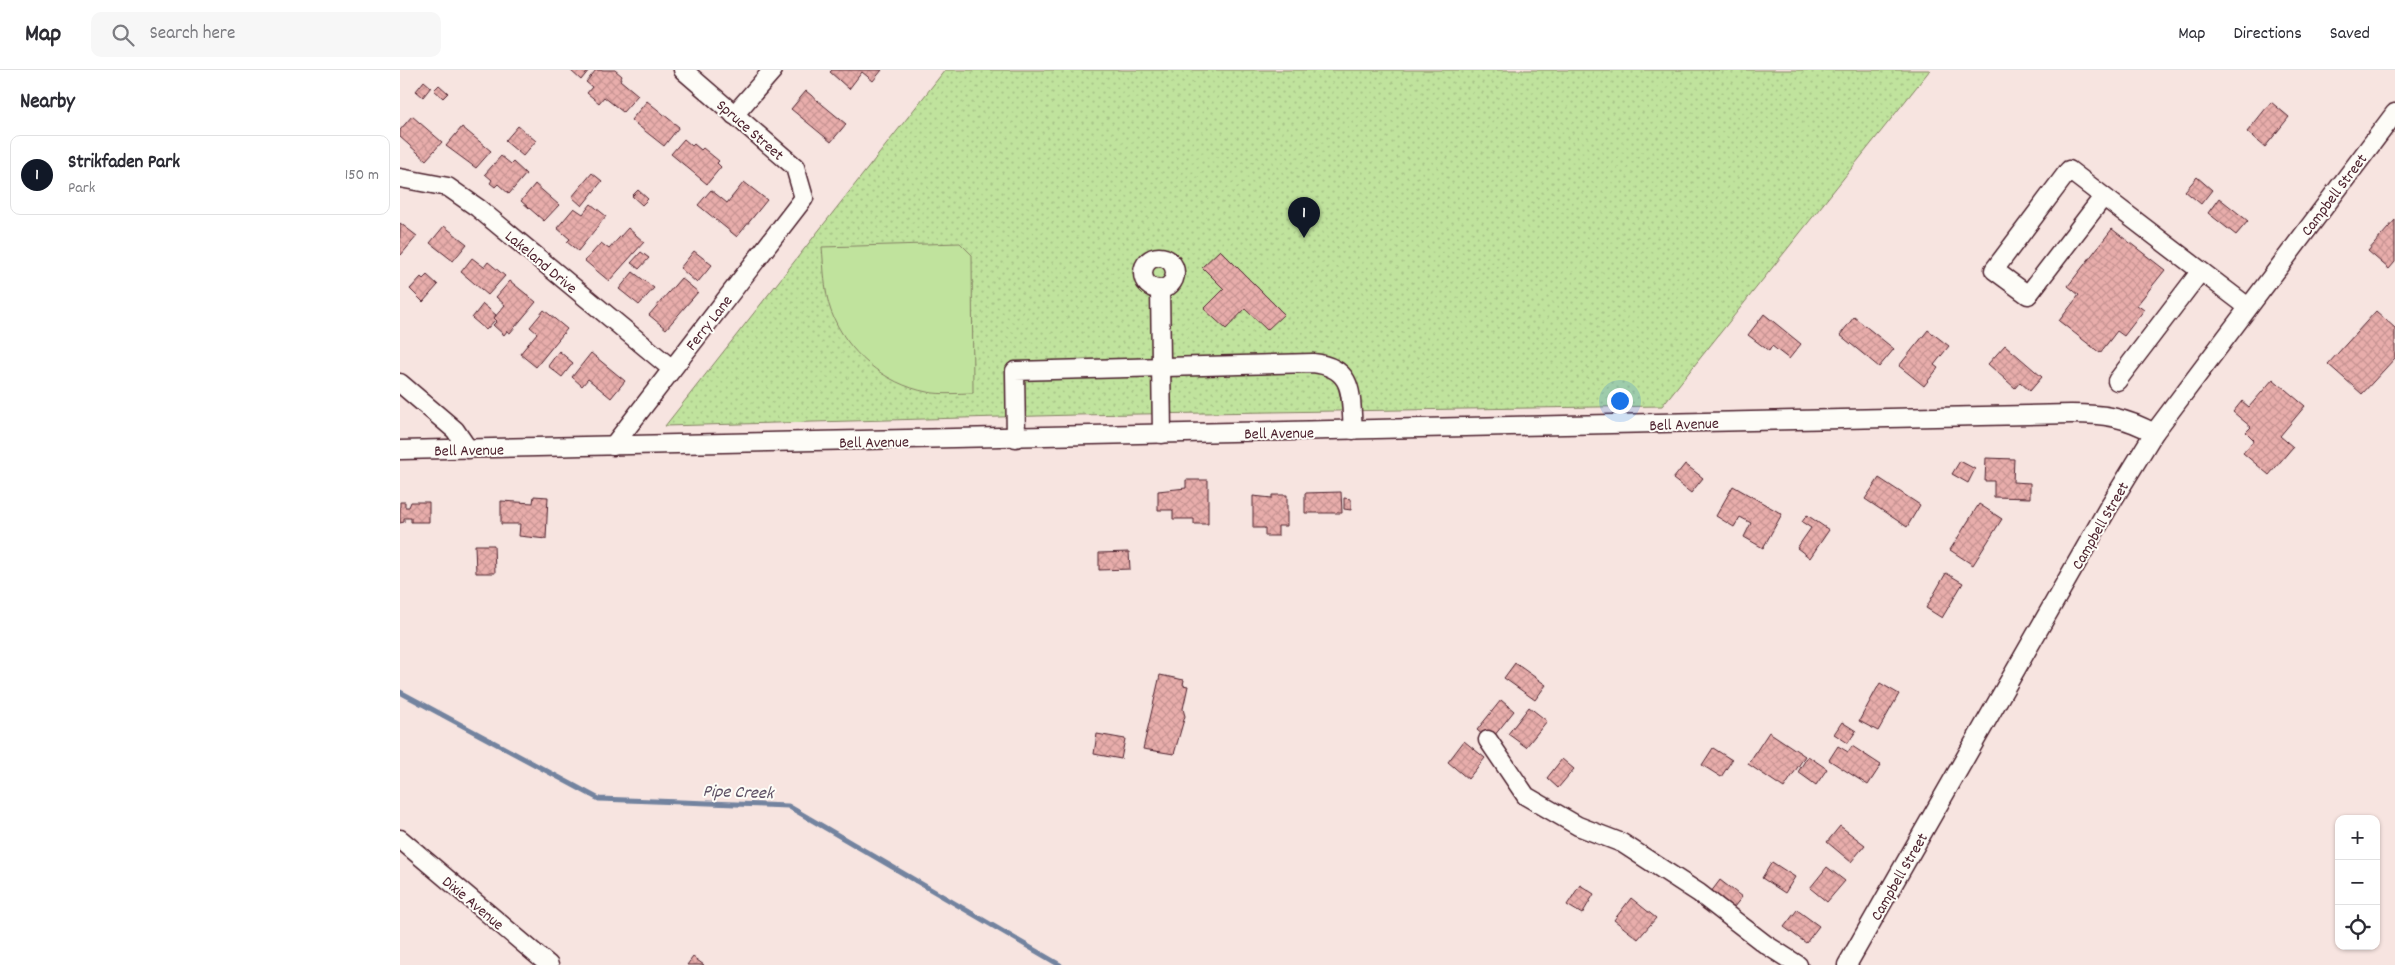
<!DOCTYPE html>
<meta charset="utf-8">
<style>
:root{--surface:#fff;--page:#f7f7f7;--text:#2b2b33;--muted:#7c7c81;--line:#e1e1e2;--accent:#111827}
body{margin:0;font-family:Dekko,sans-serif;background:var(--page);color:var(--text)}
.controls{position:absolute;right:15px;bottom:15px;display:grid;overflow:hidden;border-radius:10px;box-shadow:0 1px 4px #0004}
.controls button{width:45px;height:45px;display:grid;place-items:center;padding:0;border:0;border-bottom:1px solid var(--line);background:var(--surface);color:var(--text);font:25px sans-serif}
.you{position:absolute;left:1219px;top:330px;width:18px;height:18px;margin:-12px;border:4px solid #fff;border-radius:50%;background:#1a73e8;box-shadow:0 0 0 8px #1a73e833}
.badge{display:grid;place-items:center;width:32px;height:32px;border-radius:50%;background:var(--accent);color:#fff;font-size:16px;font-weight:700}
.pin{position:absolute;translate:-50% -41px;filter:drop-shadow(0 1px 2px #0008)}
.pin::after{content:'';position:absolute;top:26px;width:18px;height:15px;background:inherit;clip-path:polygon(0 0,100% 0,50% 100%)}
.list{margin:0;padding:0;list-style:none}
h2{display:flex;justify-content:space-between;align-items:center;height:65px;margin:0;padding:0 20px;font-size:21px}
h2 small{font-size:16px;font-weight:400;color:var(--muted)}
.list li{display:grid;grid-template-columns:32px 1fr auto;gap:15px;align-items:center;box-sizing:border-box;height:80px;margin:0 10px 10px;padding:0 10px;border:1px solid var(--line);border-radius:10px}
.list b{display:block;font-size:19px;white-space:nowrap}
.list p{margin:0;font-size:16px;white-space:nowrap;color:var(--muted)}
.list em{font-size:16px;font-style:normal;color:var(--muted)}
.icon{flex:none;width:28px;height:28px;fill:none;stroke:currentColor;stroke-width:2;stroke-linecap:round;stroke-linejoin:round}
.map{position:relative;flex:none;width:1995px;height:895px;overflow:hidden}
header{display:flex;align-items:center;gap:30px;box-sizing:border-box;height:70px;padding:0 25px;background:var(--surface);border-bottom:1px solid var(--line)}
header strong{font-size:24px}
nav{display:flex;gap:28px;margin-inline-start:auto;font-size:18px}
.search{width:350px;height:45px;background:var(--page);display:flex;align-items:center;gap:12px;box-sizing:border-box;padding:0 18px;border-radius:10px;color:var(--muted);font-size:19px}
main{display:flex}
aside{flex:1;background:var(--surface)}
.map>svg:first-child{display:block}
.park{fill:url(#park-dots);stroke:#858164}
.pitch{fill:#c0e39d;stroke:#858164}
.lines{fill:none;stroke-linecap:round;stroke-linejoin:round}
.stream{stroke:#73839f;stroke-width:5}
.building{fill:url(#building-cross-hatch);stroke:#4a1f2b}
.minor-casing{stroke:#4a1f2b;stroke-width:21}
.minor{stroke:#fdfcf7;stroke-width:18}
.labels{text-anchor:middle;stroke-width:4;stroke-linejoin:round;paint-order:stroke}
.street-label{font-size:16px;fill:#4a1f2b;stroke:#fdfcf7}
.water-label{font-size:18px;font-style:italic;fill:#5e5165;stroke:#fdfcf7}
</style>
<header>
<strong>Map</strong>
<div class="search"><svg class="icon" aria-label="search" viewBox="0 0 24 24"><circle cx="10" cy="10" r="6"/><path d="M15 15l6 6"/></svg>Search here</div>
<nav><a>Map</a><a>Directions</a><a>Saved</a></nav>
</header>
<main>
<aside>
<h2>Nearby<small></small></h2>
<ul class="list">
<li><span class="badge">1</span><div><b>Strikfaden Park</b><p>Park</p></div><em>150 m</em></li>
</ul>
</aside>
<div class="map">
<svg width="1995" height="895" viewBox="0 0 1995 895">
<defs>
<pattern id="park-dots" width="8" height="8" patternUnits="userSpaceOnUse" patternTransform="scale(1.25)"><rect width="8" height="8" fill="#c0e39d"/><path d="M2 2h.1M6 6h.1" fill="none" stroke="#a6c287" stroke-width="1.8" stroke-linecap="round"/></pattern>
<pattern id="building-cross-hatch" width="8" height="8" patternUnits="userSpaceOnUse" patternTransform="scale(1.25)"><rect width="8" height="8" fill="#e8adab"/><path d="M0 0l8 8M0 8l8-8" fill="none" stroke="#c89493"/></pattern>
</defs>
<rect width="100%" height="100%" fill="#f7e4e0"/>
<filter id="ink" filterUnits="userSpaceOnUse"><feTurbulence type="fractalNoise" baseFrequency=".02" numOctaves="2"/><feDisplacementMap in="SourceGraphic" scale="10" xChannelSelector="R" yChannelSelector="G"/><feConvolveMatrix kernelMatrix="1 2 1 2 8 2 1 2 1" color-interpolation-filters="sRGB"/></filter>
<g filter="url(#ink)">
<polygon class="park" points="545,0 1530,0 1262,336 675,345 265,356"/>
<path class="pitch" d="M560,173L572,185L573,323C559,323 541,325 527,322C485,314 446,282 431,241C424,222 424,197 422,177Z"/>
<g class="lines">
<polyline class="stream" points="0,622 199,729 388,736 660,895"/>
</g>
<g class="building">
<polygon points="170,0 189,0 181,10"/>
<polygon points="196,0 215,0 222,6 220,10 238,25 223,42 204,27 199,33 187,23 192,17 186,12"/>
<polygon points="432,0 482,0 473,11 462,2 449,19 430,2"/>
<polygon points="24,11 31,17 23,27 16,21"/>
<polygon points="39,15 48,23 43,28 34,20"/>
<polygon points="406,21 446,54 431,72 391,39"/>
<polygon points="247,31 279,57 264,76 231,50"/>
<polygon points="1871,32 1889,47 1865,77 1847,62"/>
<polygon points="12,46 42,72 26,90 0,67 0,60"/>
<polygon points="118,56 136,71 123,86 105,71"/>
<polygon points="62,57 91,81 76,98 46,76"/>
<polygon points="284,69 292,76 294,74 301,80 303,78 319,91 317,93 321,97 307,114 271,84"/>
<polygon points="101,86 111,94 113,92 126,104 109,124 98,114 95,117 90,113 92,110 85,104"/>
<polygon points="192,103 202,111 182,136 172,127"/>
<polygon points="1797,107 1812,120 1801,134 1785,121"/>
<polygon points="344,112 367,130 337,167 298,135 311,120 327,133"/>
<polygon points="135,114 159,135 144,151 121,131"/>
<polygon points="238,120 248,129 242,135 232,126"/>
<polygon points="1819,128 1848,151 1836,165 1808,143"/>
<polygon points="191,134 206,146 178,181 167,172 170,169 157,158 174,138 183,144"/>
<polygon points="1995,150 1995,192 1989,199 1968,181"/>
<polygon points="0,153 17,166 1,185 0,184"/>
<polygon points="44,156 67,174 53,191 30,173"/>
<polygon points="228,158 244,172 209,211 185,191 201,173 209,179"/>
<polygon points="1712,159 1765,200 1737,235 1744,240 1724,266 1717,261 1700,283 1659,251 1679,225 1668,216"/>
<polygon points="820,180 884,244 867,260 845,239 826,259 804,239 824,219 802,197"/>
<polygon points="294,181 312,195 297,213 280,198"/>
<polygon points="241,182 249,188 239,199 231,193"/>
<polygon points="72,188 84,197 88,192 105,206 88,225 61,202"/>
<polygon points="233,202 254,218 239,235 219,219"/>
<polygon points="27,205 38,215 23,232 10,219 21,207 23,209"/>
<polygon points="281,208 298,222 266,259 249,245"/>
<polygon points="110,211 136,232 110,263 107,261 104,265 93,255 97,251 94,248 105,235 96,227"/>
<polygon points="83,234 96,245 94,248 95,250 86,260 72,248"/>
<polygon points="144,240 167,259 136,297 120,284 137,263 130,257"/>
<polygon points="1976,241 1995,258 1995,288 1962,324 1928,294"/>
<polygon points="1364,244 1401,274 1389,289 1372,276 1369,281 1348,265"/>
<polygon points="1454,247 1494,279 1479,297 1440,265"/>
<polygon points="1528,260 1549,276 1534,295 1538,298 1524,316 1499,296"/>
<polygon points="1605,275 1642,307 1630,321 1620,312 1615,318 1588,294"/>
<polygon points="159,281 173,293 162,307 148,296"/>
<polygon points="191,283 225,311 211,328 188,309 182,316 172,307"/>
<polygon points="1873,309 1905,336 1880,366 1893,377 1869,405 1843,383 1854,370 1846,362 1851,357 1833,342 1842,331 1849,337"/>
<polygon points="1586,388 1614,389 1613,412 1630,413 1630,428 1594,427 1594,411 1585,411"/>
<polygon points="1560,391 1575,399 1568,413 1552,404"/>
<polygon points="1285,394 1303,408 1291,423 1273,409"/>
<polygon points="1479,408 1520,435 1507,457 1465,429"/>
<polygon points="786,410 808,410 808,454 794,454 794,449 773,449 773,440 758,440 758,421 786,418"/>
<polygon points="1333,416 1382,444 1363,478 1344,467 1351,453 1340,447 1334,457 1316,446"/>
<polygon points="941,422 942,443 905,443 905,423"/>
<polygon points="872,425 887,425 887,456 878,456 878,466 865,466 865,458 853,458 853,426 872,428"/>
<polygon points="134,426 148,427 146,469 119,466 120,454 101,454 101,431 133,433"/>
<polygon points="944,428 951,429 951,440 944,439"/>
<polygon points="0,432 5,432 5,437 9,437 11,432 29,432 29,452 11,452 11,448 4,448 4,452 0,453"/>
<polygon points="1579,434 1602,449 1573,495 1550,480"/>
<polygon points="1407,445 1429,460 1410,488 1397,478 1411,458 1402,452"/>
<polygon points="75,475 94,475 95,503 76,503"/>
<polygon points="729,482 730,499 699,500 699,483"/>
<polygon points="1546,503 1563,513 1542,548 1526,538"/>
<polygon points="1115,593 1146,615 1135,630 1104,608"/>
<polygon points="760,605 784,610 783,615 788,616 783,639 785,646 774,684 743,679"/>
<polygon points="1480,613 1499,624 1478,661 1459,651"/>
<polygon points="1101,630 1114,641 1090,671 1077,660"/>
<polygon points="1129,637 1147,651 1126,677 1108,664"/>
<polygon points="1442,652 1456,661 1448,673 1434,664"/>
<polygon points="1369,662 1405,686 1384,718 1348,694"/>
<polygon points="697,664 725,669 721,689 694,684"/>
<polygon points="1064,671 1085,688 1068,709 1048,692"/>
<polygon points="1438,676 1448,682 1452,676 1481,695 1468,715 1429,690"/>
<polygon points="1313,678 1332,690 1321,707 1302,695"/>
<polygon points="1408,686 1427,699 1416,715 1398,702"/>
<polygon points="1162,689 1174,699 1158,718 1147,708"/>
<polygon points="1440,756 1465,775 1451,792 1427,772"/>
<polygon points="1372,792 1395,807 1385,823 1362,808"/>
<polygon points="1427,797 1445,811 1427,832 1410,818"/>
<polygon points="1320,810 1342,827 1330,842 1308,826"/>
<polygon points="1180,815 1194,824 1182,844 1167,835"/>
<polygon points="1231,828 1256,848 1238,869 1214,850"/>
<polygon points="1397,840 1419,856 1406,873 1384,857"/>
<polygon points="293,887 304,895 287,895"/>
</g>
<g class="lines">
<g class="minor-casing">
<g id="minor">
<polyline points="334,45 373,0"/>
<polyline points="0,108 48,117 78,138 272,299"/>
<polyline points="1703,127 1628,225 1594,200 1669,100 1848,237"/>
<circle cx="759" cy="203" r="16"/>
<polyline points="760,219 762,364"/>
<polyline points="1717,311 1800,202"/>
<polyline points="0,313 55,360 68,379"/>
<path d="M616,368L615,301L913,293C956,298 950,326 953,360"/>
<polyline points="213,376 404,128 395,97 283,0"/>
<path d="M0,380L1671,344C1704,344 1725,347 1754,363"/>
<polyline points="1088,670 1126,726 1178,756 1222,773 1299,823 1365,874 1398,895"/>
<polyline points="0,769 149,895"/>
<polyline points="1447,895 1708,438 1754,363 1995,43"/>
</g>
</g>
<use href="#minor" class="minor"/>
</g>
</g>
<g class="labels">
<g class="street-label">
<text transform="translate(351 59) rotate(41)" y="6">Spruce Street</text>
<text transform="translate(1933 124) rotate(-53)" y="6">Campbell Street</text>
<text transform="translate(142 191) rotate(40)" y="6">Lakeland Drive</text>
<text transform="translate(308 252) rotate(-52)" y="6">Ferry Lane</text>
<text transform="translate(1284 353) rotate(-2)" y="6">Bell Avenue</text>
<text transform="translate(879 362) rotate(-1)" y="6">Bell Avenue</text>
<text transform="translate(474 371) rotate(-1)" y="6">Bell Avenue</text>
<text transform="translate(69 379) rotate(-1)" y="6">Bell Avenue</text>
<text transform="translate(1699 455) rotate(-60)" y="6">Campbell Street</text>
<text transform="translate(1498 806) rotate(-60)" y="6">Campbell Street</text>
<text transform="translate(74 832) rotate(40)" y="6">Dixie Avenue</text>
</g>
<g class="water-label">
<text transform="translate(338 721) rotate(2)" y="6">Pipe Creek</text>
</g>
</g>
</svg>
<div class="controls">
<button>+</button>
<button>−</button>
<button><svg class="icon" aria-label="locate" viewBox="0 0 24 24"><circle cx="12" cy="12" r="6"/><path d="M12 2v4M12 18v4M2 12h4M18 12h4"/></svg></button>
</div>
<div class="you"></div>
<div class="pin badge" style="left:904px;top:168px">1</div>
</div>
</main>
